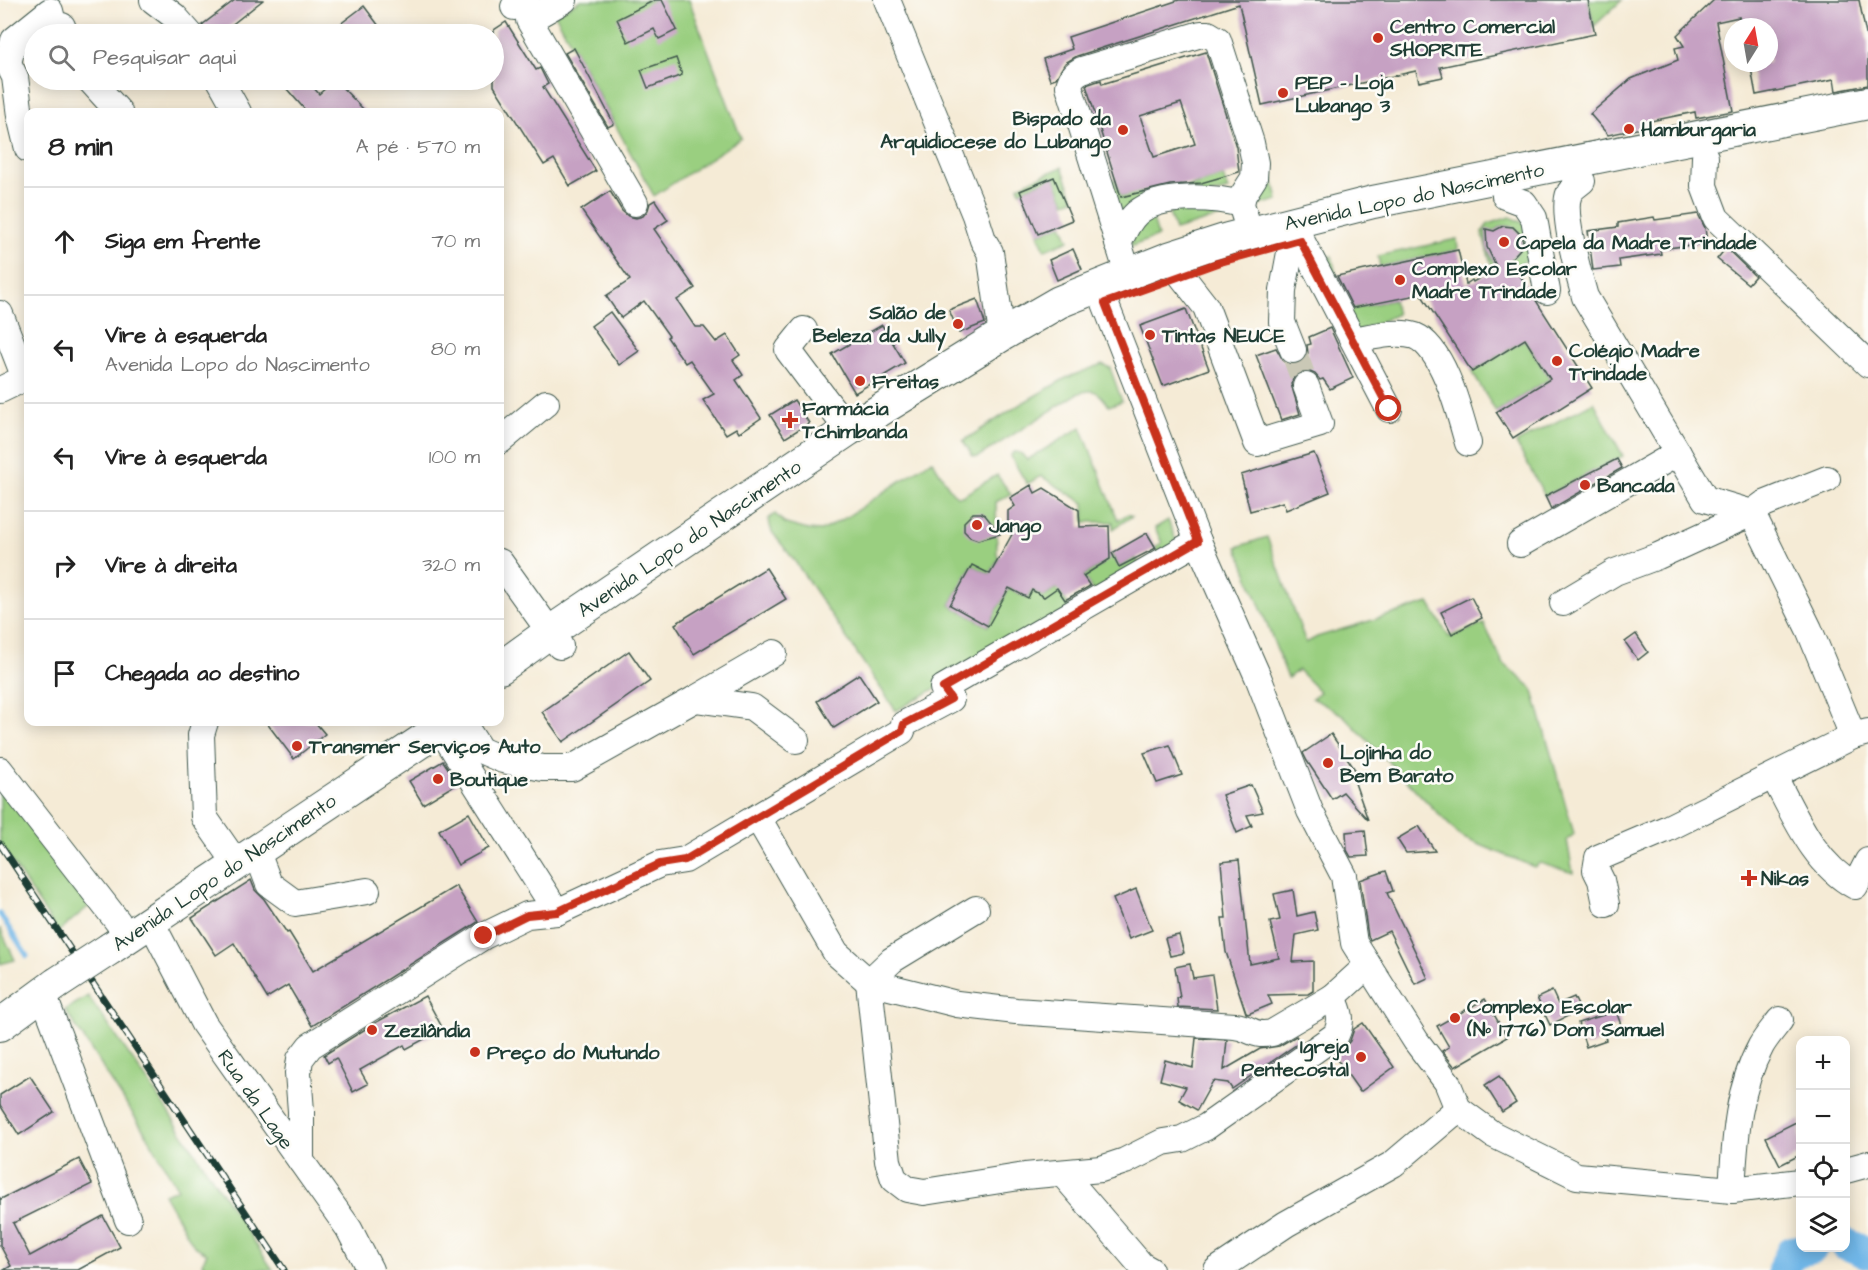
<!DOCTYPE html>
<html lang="pt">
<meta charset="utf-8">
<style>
:root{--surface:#fff;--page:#f2f2f2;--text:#222;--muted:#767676;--line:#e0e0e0}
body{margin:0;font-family:"Architects Daughter",sans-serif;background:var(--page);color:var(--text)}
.controls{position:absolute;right:18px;bottom:18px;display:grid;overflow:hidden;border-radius:12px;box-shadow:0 3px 15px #0003}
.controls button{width:54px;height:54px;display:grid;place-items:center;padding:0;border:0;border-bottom:2px solid var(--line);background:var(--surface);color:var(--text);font:30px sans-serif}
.compass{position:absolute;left:1724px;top:18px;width:54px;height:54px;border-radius:50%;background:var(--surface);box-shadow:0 3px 15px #0003;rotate:11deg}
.stop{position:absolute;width:18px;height:18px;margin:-14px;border:4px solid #c8321e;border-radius:50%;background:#fff}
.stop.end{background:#c8321e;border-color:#fff;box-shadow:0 2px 6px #0008}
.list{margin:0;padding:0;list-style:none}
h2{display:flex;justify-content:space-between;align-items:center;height:78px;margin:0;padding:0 24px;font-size:26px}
h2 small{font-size:20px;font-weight:400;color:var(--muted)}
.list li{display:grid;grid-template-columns:39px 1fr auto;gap:18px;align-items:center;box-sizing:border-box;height:108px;padding:0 24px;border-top:2px solid var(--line)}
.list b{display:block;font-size:22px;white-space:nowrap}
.list p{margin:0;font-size:20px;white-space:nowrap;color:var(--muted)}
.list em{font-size:20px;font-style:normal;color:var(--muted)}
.icon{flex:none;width:33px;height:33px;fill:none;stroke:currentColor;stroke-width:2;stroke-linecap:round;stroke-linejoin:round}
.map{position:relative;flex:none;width:1868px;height:1270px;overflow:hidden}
.search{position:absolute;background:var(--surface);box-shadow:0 3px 15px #0003;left:24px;top:24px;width:480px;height:66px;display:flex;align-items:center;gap:15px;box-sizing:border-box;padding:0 21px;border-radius:33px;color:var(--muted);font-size:22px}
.panel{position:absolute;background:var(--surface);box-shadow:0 3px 15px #0003;left:24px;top:108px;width:480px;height:618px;border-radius:12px}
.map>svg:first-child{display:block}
.green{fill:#9acf80;stroke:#5c865a;stroke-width:1.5;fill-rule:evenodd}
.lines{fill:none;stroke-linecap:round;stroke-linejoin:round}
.stream{stroke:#70b6e7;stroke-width:5}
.river{stroke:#70b6e7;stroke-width:32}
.building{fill:#c6a1c3;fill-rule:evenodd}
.minor-tunnel{stroke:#cac8b6;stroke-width:26;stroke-dasharray:26 13;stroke-linecap:butt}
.minor-casing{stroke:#3f574c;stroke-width:28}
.major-casing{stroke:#3f574c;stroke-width:34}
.minor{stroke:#fff;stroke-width:26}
.major{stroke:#fff;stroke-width:32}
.rail-casing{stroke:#1f3d34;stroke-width:7}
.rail{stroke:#fdfcf7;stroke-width:4.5;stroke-dasharray:14;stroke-linecap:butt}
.major-bridge-casing{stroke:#3f574c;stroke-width:34;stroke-linecap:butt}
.major-bridge{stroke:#fff;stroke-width:32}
.route{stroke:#c8321e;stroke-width:8}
.poi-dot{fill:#c8321e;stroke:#fdfcf7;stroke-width:2}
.labels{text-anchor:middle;stroke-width:5;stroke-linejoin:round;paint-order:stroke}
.poi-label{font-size:20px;font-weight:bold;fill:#1f3d34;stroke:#fdfcf7;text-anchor:start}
.street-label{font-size:20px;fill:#1f3d34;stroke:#fdfcf7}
</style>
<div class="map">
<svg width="1868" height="1270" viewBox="0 0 1868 1270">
<rect width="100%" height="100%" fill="#fdfcf7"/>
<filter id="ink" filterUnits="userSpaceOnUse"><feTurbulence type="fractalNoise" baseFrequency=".0167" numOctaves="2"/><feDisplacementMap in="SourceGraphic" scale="12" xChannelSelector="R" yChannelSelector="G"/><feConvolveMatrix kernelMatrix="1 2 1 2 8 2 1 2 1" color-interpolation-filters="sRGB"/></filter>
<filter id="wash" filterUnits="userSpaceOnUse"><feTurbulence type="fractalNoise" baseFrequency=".008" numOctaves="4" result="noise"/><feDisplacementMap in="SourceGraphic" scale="24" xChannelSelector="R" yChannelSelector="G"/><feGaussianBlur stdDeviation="1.35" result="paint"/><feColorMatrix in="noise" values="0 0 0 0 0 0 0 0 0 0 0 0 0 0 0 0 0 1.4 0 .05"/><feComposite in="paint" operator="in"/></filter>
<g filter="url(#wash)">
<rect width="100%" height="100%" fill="#f5ebd6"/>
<g class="green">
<polygon points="581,0 689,0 741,138 654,196 555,14"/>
<polygon points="1588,0 1622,0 1594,26"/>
<polygon points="1062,167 1074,199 1065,202 1054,177 1020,191 1018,186"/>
<polygon points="1272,174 1278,200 1249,208 1262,179"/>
<polygon points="1223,176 1228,190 1125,217 1105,182 1116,179 1121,197 1141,191 1144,201"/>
<polygon points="1184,205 1233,213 1175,230 1169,213"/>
<polygon points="1152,216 1158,236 1130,247 1137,221"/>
<path d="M1510,217L1525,224L1532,257L1514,267L1502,265L1493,271L1482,233L1488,224ZM1503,226C1517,225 1530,240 1517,252C1512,258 1502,259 1494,262L1487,247L1486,230L1494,231Z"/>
<polygon points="1062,224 1069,240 1045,250 1038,234"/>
<polygon points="1457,239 1458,250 1380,267 1378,256"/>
<polygon points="1332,256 1343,310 1393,300 1397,314 1355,333 1316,260"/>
<polygon points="1525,339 1550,379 1496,412 1472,372"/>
<path d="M1102,364L1110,368L1122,401L1109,406C1099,392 1095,387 1077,394L978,457L973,456L963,441L1019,405L1066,378Z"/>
<polygon points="1594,402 1623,456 1545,496 1516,443"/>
<path d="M1081,427L1118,520L1128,514L1132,516L1113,529V522H1085L1084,503L1041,476L1027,484L1012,459L1011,455L1014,452C1022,452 1022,455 1027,460Z"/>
<polygon points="932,460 952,492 957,496 962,496 997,475 1011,494 996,502 997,555 999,557 990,574 972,565 950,605 988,626 1009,588 1028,598 1032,590 1044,597 1067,582 1062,595 1070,608 1095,594 1083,576 1101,565 1101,553 1110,553 1120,567 1128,562 1129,547 1139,564 1159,554 1155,547 1162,543 1155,528 1168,520 1179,548 896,711 794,560 772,532 768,519 775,514 786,524 808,530 821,531 848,516"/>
<polygon points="1267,537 1306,643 1317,637 1429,603 1449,637 1484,624 1503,663 1532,688 1574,834 1567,840 1573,873 1540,863 1534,867 1461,837 1343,715 1312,698 1320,692 1298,670 1288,678 1237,547"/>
<polygon points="0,770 99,898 58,932 0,844"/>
<polygon points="0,928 15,960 0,964"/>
<polygon points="88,996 151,1086 273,1270 207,1270 202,1263 207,1253 194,1246 164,1194 178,1189 148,1137 65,1010"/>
</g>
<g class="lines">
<polyline class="stream" points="0,914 27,956"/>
<g class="river">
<polyline points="1846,1244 1868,1253"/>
<polyline points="1783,1270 1792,1252 1812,1248"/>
</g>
</g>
<g id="blocks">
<g class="building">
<polygon points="235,0 263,0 220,34 207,34 202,25"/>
<polygon points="655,0 662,0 677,30 659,39 654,29 628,42 617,19"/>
<polygon points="1179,0 1588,0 1595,34 1440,67 1443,77 1419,82 1416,71 1262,105 1239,4 1077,56 1065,63 1056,78 1050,80 1043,59 1072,49 1068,37"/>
<polygon points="1714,0 1859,0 1868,44 1868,85 1836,91 1834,79 1756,95 1750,63 1769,63 1769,27 1742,27 1739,17 1716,22 1733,111 1696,118 1695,112 1641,123 1642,128 1608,135 1590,114 1631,79 1678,60 1675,48 1684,46 1677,35"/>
<polygon points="364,6 385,34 327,34"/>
<polygon points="506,22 536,70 540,68 548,84 543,87 596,171 570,186 554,159 544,165 494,86 494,30"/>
<polygon points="574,48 614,124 608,127 565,53"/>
<path d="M1206,52L1236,147L1239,172L1201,183L1170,185L1121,197L1086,85L1101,80L1102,84ZM1181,103L1195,144L1154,157L1140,116Z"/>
<polygon points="676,58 682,75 648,88 641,70"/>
<polygon points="279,80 307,80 319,94 335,80 366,112 307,112"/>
<polygon points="1054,177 1072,220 1038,234 1020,191"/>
<polygon points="610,191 622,211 628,216 636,218 643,216 648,210 650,203 655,200 668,220 654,229 695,288 677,300 695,327 704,327 716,342 727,335 740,355 733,360 743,375 736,380 761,418 739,433 736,428 726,434 703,400 714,394 690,360 685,363 667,337 669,336 644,301 621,318 606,296 630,280 581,210"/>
<polygon points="1698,214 1705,228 1707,243 1660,249 1661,254 1619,260 1620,267 1593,270 1588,231 1618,227 1618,223 1654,217 1655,220"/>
<polygon points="1503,226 1513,227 1520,234 1523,241 1520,249 1510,260 1592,388 1513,438 1496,412 1550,379 1525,339 1472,372 1421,294 1353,308 1337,276 1458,250 1466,284 1472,280 1473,282 1497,268 1487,247 1486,229 1494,231"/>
<polygon points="1726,248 1755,276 1748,284 1717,259"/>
<polygon points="1073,249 1082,269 1057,280 1049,260"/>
<polygon points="977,299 985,323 959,333 949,310"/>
<polygon points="1186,309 1209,369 1163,386 1140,326"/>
<polygon points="610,312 639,351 619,365 591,326"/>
<polygon points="882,325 905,363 855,393 832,354"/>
<polygon points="1330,328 1353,378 1330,389 1323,379 1320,380 1315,374 1308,371 1300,372 1294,377 1291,384 1300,414 1281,420 1256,355 1276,348 1284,362 1291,365 1298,364 1304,360 1308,353 1307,345 1311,344 1309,337"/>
<polygon points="794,400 809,423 785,438 770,415"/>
<polygon points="1314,453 1330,492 1286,510 1283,502 1250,511 1241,475"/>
<polygon points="1617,459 1622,468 1551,509 1545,496"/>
<polygon points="1031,485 1035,493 1044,488 1079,510 1080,527 1109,526 1110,559 1083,576 1090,586 1065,600 1057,588 1044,597 1032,590 1028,598 1009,588 988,626 950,605 972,565 990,574 1015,529 1008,531 1008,511 1015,506 1010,498"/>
<polygon points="973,513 981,513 985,515 1000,534 978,540 970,537 964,531 964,522"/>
<polygon points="1147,533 1156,548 1119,567 1112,553"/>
<polygon points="766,568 786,599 694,654 675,624"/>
<polygon points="1471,597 1482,618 1452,634 1441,612"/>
<polygon points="1636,634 1648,652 1638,660 1625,642"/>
<polygon points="629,651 650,681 563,742 542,712"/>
<polygon points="859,674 877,701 834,728 817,701"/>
<polygon points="266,722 315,722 325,734 294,759"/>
<polygon points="1331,734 1362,780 1355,783 1368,820 1343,792 1332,799 1307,761 1303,753"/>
<polygon points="1170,745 1182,775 1157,783 1144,753"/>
<polygon points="443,761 458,783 423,804 409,781"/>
<polygon points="1251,785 1263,812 1247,815 1252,826 1237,833 1222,795"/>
<polygon points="469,813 489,848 458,865 439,830"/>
<polygon points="1419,826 1435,851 1406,853 1397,839"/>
<polygon points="1365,830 1368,856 1351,857 1347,850 1346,832"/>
<polygon points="1239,860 1250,964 1279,958 1270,922 1280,920 1274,894 1293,890 1297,916 1314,912 1318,930 1296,935 1293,962 1313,961 1313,991 1308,994 1268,995 1272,1004 1248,1014 1246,1013 1226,952 1222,918 1226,918 1221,862"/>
<polygon points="1386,871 1393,891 1387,893 1428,978 1415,984 1389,931 1370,940 1368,936 1360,880"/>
<polygon points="251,880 255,890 264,899 287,933 289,932 313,971 456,886 478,922 312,1026 288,985 267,998 234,943 216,955 192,918"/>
<polygon points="1136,889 1152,930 1129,939 1113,899"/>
<polygon points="1179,935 1184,953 1170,956 1165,938"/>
<polygon points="1190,964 1193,978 1212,975 1217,1009 1178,1007 1177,998 1180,998 1175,967"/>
<polygon points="1552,991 1558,1004 1574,997 1580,1010 1550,1025 1537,998"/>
<polygon points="425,996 443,1029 406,1049 404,1045 360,1070 368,1084 353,1092 336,1058 328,1063 324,1055 375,1023"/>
<polygon points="1485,999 1507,1037 1455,1067 1442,1051 1449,1047 1437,1026"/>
<polygon points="1616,1011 1621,1025 1603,1030 1606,1040 1586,1047 1578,1023"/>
<polygon points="1363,1023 1394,1067 1360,1092 1334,1055 1345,1047 1350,1041 1354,1029"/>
<polygon points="1296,1036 1300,1042 1232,1089 1228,1083 1213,1081 1197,1110 1179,1100 1186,1087 1160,1080 1165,1060 1193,1068 1196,1038 1227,1040 1224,1070 1260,1049 1279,1046"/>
<polygon points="30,1076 54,1112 19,1135 0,1105 0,1095"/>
<polygon points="1499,1076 1516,1103 1502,1112 1485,1085"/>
<polygon points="1800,1120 1800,1155 1780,1165 1766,1137"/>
<polygon points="79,1159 92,1184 13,1223 30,1256 103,1216 120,1247 78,1270 4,1270 11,1266 0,1245 0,1198 1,1199"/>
</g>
</g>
</g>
<g filter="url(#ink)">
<use href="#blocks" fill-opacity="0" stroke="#3f574c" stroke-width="1.5"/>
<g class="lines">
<polyline class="minor-tunnel" points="1293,350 1306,386"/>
<g class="minor-casing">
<g id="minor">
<polyline points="153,0 174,16 190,34"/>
<polyline points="564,0 529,20 635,203"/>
<polyline points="887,0 975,215 983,240 990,252 1002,335"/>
<polyline points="514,7 526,0"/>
<polyline points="0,61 8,63 15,77 20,116 28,149"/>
<polyline points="8,63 14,40 50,11 53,23 62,26 65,34"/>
<polyline points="90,80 119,112"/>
<polyline points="220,80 238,112"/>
<polyline points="1705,157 1704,186 1716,218 1868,364"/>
<path d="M1582,181C1577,185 1571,189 1569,194C1561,212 1579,276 1585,297L1705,499L1752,513L1809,629L1853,736"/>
<polyline points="1505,196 1524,203 1534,218 1547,291"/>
<polyline points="1301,240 1389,409"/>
<polyline points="1292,242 1283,290 1282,322 1293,350"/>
<path d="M1118,244C1123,233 1128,221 1137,213C1160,193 1214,197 1241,204"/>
<path d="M1128,274L1069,86C1071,78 1074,74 1082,70L1201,34H1208L1218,40L1251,143L1255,163L1254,178L1243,195L1241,204L1250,233"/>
<polyline points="1181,275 1206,307 1257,443 1320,424 1306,386"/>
<polyline points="1105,303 1198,541 1258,677 1310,811 1344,876 1354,943 1416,1041 1447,1082 1458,1109 1492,1134 1577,1176 1732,1190 1800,1182"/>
<polyline points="0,314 25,378 0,390"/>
<polyline points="804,330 788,350 848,430"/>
<path d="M1354,340C1371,337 1398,330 1415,336C1444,348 1460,415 1468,443"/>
<polyline points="500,441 546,403"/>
<polyline points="1520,544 1678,453"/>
<polyline points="500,562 560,646"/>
<polyline points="1563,603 1615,572 1658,556 1752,513 1764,504 1827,479"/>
<polyline points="774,653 695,699 752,707 796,740"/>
<polyline points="205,722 201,735 204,817 227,850"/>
<polyline points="462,722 480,750 503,760 543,768 572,768 695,699"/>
<polyline points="440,728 557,912"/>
<polyline points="0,770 118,922"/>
<path d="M1774,777C1795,816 1814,864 1855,886L1868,861"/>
<path d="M758,818L836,953L869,982L957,1004L1016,1011L1235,1026C1252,1028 1252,1037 1272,1033L1333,997L1367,966"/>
<polyline points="256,850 269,884 295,903 367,891"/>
<polyline points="1606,904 1601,880 1596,870 1598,858 1666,829 1853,736 1868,732"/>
<path d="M976,909L892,960L869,982L888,1161L894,1179L907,1189L924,1192L1025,1176L1101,1169L1125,1161L1163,1142L1182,1139L1206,1127L1336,1035C1343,1020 1340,1012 1333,997"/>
<polyline points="151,922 204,1024 349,1229 370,1270"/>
<polyline points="43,994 128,1220"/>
<polyline points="301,1161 301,1111 298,1073 300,1059 310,1046 484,936 527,915 557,912 660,864 685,860 902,731 904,724 951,699 943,688 1198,541"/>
<polyline points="1846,1170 1868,1164"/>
<polyline points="1062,1173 1141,1265 1150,1270"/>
<path d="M1732,1190C1735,1141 1737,1090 1761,1046C1766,1037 1774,1028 1780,1020"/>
<polyline points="1217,1270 1286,1224 1393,1164 1458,1109"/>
</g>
</g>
<g class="major-casing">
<g id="major">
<polyline points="500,668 550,632 848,430 1002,335 1059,302 1169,258 1228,239 1373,202 1868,103"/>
<polyline points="111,948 450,722"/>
<polyline points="0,1025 56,984"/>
</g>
</g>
<use href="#minor" class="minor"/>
<use href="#major" class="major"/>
<g class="rail-casing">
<polyline id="rail" points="0,844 284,1270"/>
</g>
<use href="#rail" class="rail"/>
<g class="major-bridge-casing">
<polyline id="major-bridge" points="56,984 111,948"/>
</g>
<use href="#major-bridge" class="major-bridge"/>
</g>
</g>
<g class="lines" filter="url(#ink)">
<polyline class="route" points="484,936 527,915 557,912 660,864 685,860 902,731 904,724 951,699 943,688 1198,541 1105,303 1217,263 1300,240 1389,409"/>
</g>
<g class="poi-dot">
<circle cx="1378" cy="38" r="6"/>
<circle cx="1283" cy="93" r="6"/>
<circle cx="1629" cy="129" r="6"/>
<circle cx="1123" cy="130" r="6"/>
<circle cx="1504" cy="242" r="6"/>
<circle cx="1400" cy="280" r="6"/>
<circle cx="958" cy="324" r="6"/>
<circle cx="1150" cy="335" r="6"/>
<circle cx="1557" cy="361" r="6"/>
<circle cx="860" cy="381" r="6"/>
<path d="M787 411h6v6h6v6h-6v6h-6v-6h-6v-6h6z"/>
<circle cx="1585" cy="485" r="6"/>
<circle cx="977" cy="525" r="6"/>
<circle cx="297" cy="746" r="6"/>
<circle cx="1328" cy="763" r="6"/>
<circle cx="438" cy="779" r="6"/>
<path d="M1746 869h6v6h6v6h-6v6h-6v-6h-6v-6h6z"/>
<circle cx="1455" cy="1018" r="6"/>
<circle cx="372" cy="1030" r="6"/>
<circle cx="475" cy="1052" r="6"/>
<circle cx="1361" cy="1057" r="6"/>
</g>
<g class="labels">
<g class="poi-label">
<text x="1390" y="33">Centro Comercial<tspan x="1390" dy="23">SHOPRITE</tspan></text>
<text x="1295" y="89">PEP - Loja<tspan x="1295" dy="23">Lubango 3</tspan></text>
<text x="1111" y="125" text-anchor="end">Bispado da<tspan x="1111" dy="23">Arquidiocese do Lubango</tspan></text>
<text x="1641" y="136">Hamburgaria</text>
<text x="1516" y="249">Capela da Madre Trindade</text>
<text x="1412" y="275">Complexo Escolar<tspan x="1412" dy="23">Madre Trindade</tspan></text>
<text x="946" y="319" text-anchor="end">Salão de<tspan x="946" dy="23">Beleza da Jully</tspan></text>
<text x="1162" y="342">Tintas NEUCE</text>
<text x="1569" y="357">Colégio Madre<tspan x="1569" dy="23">Trindade</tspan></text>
<text x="872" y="388">Freitas</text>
<text x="802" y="415">Farmácia<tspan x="802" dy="23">Tchimbanda</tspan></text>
<text x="1597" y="492">Bancada</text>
<text x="989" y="532">Jango</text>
<text x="309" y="753">Transmer Serviços Auto</text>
<text x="1340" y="759">Lojinha do<tspan x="1340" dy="23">Bem Barato</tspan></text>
<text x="450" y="786">Boutique</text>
<text x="1761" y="885">Nikas</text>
<text x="1467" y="1013">Complexo Escolar<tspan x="1467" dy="23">(Nº 1776) Dom Samuel</tspan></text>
<text x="384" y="1037">Zezilândia</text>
<text x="1349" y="1053" text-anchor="end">Igreja<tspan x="1349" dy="23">Pentecostal</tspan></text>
<text x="487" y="1059">Preço do Mutundo</text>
</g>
<g class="street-label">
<text transform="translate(1414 196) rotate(-12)" y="7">Avenida Lopo do Nascimento</text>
<text transform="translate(689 538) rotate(-34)" y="7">Avenida Lopo do Nascimento</text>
<text transform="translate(224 872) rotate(-34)" y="7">Avenida Lopo do Nascimento</text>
<text transform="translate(256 1099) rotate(55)" y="7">Rua da Lage</text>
</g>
</g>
</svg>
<div class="controls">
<button>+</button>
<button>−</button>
<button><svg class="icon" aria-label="locate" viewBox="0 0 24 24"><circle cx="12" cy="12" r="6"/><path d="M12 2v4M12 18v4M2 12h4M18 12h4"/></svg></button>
<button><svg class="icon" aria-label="layers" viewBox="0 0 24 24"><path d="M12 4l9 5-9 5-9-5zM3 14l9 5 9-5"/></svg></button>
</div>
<svg class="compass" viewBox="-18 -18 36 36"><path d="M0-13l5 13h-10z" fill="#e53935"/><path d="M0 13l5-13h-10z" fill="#767676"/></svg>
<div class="stop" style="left:1389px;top:409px"></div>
<div class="stop end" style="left:484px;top:936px"></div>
<div class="search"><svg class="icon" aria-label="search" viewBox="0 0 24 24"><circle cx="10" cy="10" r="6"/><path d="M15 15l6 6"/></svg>Pesquisar aqui</div>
<section class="panel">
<h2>8 min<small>A pé · 570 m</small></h2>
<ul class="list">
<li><svg class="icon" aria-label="ahead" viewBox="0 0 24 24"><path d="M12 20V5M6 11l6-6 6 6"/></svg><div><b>Siga em frente</b></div><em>70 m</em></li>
<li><svg class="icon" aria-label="left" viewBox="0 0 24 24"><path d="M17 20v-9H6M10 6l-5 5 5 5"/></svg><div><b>Vire à esquerda</b><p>Avenida Lopo do Nascimento</p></div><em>80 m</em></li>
<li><svg class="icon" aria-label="left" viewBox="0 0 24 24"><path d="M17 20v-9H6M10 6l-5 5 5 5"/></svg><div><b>Vire à esquerda</b></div><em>100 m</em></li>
<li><svg class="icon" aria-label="right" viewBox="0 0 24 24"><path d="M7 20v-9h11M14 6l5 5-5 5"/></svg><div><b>Vire à direita</b></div><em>320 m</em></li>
<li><svg class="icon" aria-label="arrive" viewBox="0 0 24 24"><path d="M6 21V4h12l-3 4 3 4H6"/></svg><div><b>Chegada ao destino</b></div></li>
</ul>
</section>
</div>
